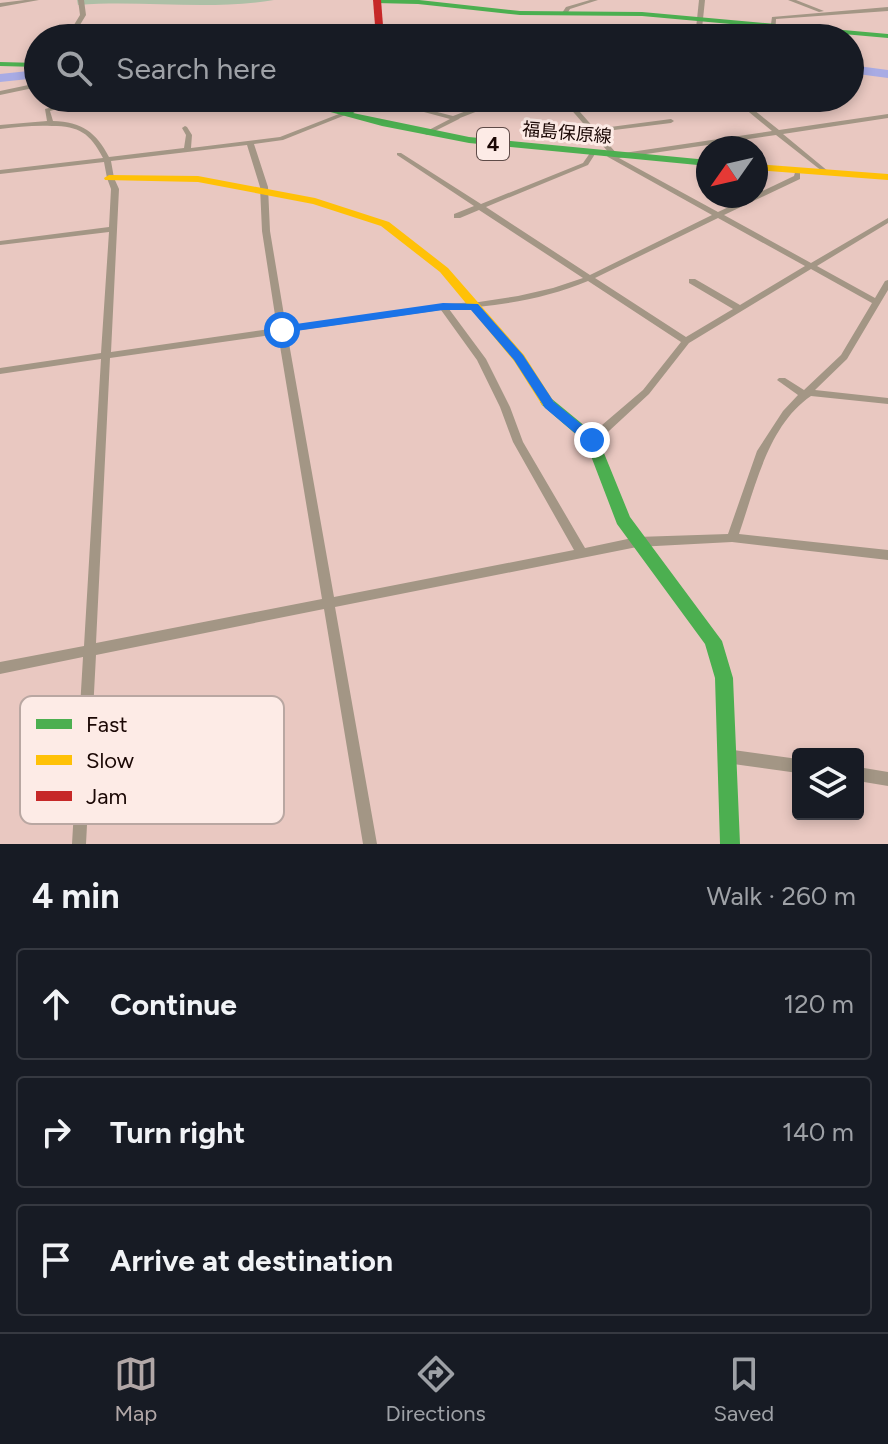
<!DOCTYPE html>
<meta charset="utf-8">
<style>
:root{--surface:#171b24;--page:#20242c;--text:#f1f3f6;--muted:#9ea1a6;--line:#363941;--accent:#b1a7a7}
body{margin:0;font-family:Figtree,"Noto Sans JP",sans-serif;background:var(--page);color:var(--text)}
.controls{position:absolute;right:24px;bottom:24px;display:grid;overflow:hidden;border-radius:8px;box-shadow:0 4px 12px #0003}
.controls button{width:72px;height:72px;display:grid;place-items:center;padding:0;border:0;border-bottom:2px solid var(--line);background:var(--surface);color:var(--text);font:40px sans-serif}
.compass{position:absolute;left:696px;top:136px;width:72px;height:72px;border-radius:50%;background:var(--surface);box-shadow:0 4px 12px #0003;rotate:236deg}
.stop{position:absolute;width:24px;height:24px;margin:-18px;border:6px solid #1a73e8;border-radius:50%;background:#fff}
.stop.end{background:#1a73e8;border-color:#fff;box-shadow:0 2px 8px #0008}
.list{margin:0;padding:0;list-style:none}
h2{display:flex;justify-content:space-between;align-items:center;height:104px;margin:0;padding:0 32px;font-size:34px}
h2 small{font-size:26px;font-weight:400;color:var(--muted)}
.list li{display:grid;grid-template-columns:52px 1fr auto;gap:24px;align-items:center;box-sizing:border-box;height:112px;margin:0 16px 16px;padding:0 16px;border:2px solid var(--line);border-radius:8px}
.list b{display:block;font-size:30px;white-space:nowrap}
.list em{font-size:26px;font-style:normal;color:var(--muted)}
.icon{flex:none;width:44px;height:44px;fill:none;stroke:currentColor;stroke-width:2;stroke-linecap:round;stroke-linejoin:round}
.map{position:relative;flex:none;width:888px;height:844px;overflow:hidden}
.search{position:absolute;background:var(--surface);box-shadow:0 4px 12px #0003;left:24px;right:24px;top:24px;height:88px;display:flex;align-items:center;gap:20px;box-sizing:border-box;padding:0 28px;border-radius:44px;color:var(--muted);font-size:30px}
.sheet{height:488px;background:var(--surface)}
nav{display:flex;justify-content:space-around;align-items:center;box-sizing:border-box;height:112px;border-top:2px solid var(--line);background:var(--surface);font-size:22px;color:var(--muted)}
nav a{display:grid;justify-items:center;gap:4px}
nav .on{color:var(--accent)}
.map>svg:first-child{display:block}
.green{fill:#adbfa6}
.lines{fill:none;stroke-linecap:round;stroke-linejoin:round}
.river{fill:#a8abe4;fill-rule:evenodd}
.street{fill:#a39685;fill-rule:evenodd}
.fast{fill:#4caf50;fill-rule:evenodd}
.slow{fill:#ffc107;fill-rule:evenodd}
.jam{fill:#c62828;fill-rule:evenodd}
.route{fill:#1a73e8}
.labels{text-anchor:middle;stroke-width:6;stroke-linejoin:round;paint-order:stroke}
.far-street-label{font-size:18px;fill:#1a0704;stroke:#fdebe6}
.shield{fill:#fdebe6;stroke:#5e4b48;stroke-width:2}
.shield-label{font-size:20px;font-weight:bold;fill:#1a0704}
.key{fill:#fdebe6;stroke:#b9a7a2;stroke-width:2}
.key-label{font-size:22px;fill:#1a0704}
</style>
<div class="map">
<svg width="888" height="844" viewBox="0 0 888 844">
<rect width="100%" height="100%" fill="#e9c8c1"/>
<path class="green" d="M77,0H274C207,11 144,0 78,5Z"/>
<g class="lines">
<g class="river">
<polygon points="850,65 888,70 888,78 850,73"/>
<polygon points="38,70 38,78 0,82 0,74"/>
</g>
<g class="street">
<polygon points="25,0 39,0 0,7 0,3"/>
<polygon points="78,0 84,0 86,15 72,38 66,38 80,15"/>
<polygon points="590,0 598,0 570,9 567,14 562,13 566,7"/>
<polygon points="699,0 705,0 701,38 695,38"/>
<polygon points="788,0 796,0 824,11 819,12"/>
<polygon points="888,7 888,11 776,19 775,38 769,38 772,17"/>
<polygon points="38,83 38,87 0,95 0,91"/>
<path d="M87,98H97L50,111L53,121C82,122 96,132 109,157L184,148L186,135L182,128L185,126L187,127L192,135L191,148L280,137L344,112H348V114L283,140L254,144L268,187L270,231L286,327L443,304L479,302L518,296L553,288L583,278L479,210L460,218H454V214L474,206L397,155V153H401L481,204L583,163L590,153H594L595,154L588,165L486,207L590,275L712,215L608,157L607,156L610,154L561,98H567L577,109L634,101L637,103L634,105L580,112L595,129L671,119L674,121L671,123L598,132L617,154L772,131L732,98H739L779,130L888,114V118L783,134L829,172L831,173L827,175L776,135L619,158L718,212L752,196H756V194L794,176L796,169H800V179L724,215L811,263L888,218V223L817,266L875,298L885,281L888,280V290L847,359L815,390L888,398V404L811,396C768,425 755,488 739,534L888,550V560L732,542L637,547L335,607L377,844H363L324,609L96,655L86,844H72L83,657L0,674V662L84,646L101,359L0,374V368L101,353L109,232L0,245V241L109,227L111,189L107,178L104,162L0,174V170L103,158C90,133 79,126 52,126C35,125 17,127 0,129V125L47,121L45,109ZM247,145L260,187L262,231L277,328L111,352L119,189L114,178L111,161ZM718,218L805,266L740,305L695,279H689V283L733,309L686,337L595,278ZM811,269L872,303L841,355L804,390L785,378H779L777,380L798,395L783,411L757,451L728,534L637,537L585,548L523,442L510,407L486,359L449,309C496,307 545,299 588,281L681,342L643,390L588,437L587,440L588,443H596L649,394L689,343ZM441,310L477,360L500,407L513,442L574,550L334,597L287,332ZM278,334L322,599L96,643L110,358Z"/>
<polygon points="372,98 382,98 453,116 482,105 540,98 558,98 555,100 483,109 460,118 459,119 427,135 425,134 425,132 450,119"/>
<polygon points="726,749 798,759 798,773 726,763 721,761 719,756 721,751"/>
<polygon points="858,767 888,772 888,786 858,781"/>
</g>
<g class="fast">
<polygon points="377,0 419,0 520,11 642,12 888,34 888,38 642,16 520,15 418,4 375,3"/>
<polygon points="0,62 38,63 38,67 0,66"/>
<polygon points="279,98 293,98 344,111 368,98 379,98 353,113 469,137 708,160 708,166 469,143 382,126"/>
<polygon points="547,397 552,399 597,436 630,517 722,641 733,678 740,844 720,844 715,678 705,644 617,524 586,443 542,405 540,402 542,399"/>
</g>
<g class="slow">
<polygon points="756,164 888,174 888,180 756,170"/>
<polygon points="109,175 198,176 315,198 389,222 448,268 524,355 554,402 552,405 542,405 514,361 440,272 381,226 313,204 198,182 105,180 104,178"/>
</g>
<polygon class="jam" points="373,0 381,0 384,38 376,38"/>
</g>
<polygon class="route" points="443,303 478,304 523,355 554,402 597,437 597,444 588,444 545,408 514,360 471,310 443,310 282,333 276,330 282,326"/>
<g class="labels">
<g class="far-street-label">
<text transform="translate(567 133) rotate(5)" y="6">福島保原線</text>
</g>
<rect class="shield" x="477" y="128" width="32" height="32" rx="6"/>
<g class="shield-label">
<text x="493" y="151">4</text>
</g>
</g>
<rect x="20" y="696" width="264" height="128" rx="12" class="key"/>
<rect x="36" y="719" width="36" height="10" fill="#4caf50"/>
<rect x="36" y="755" width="36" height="10" fill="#ffc107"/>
<rect x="36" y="791" width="36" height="10" fill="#c62828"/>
<g class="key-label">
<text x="86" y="732">Fast</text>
<text x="86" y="768">Slow</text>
<text x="86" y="804">Jam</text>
</g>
</svg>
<div class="controls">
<button><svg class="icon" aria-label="layers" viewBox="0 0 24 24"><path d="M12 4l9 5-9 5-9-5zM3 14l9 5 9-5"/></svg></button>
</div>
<svg class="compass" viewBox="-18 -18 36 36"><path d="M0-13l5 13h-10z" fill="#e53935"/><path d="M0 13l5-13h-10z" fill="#9ea1a6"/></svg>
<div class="stop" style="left:282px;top:330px"></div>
<div class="stop end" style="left:592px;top:440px"></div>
<div class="search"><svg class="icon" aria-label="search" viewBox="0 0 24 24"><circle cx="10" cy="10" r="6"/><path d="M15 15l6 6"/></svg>Search here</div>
</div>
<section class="sheet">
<h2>4 min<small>Walk · 260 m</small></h2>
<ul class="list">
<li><svg class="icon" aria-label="ahead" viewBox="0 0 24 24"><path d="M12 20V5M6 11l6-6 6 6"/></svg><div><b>Continue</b></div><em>120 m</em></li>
<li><svg class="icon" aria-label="right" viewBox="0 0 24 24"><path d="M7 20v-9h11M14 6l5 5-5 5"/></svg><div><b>Turn right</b></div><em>140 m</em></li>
<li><svg class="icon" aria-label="arrive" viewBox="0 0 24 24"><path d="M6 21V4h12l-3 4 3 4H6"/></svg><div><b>Arrive at destination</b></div></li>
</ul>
</section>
<nav>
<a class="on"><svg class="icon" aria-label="map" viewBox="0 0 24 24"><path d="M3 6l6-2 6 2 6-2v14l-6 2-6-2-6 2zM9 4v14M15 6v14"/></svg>Map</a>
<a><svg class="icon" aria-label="directions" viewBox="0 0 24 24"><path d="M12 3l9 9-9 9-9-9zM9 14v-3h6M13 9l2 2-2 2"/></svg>Directions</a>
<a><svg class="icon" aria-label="saved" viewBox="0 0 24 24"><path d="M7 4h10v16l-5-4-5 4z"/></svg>Saved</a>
</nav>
